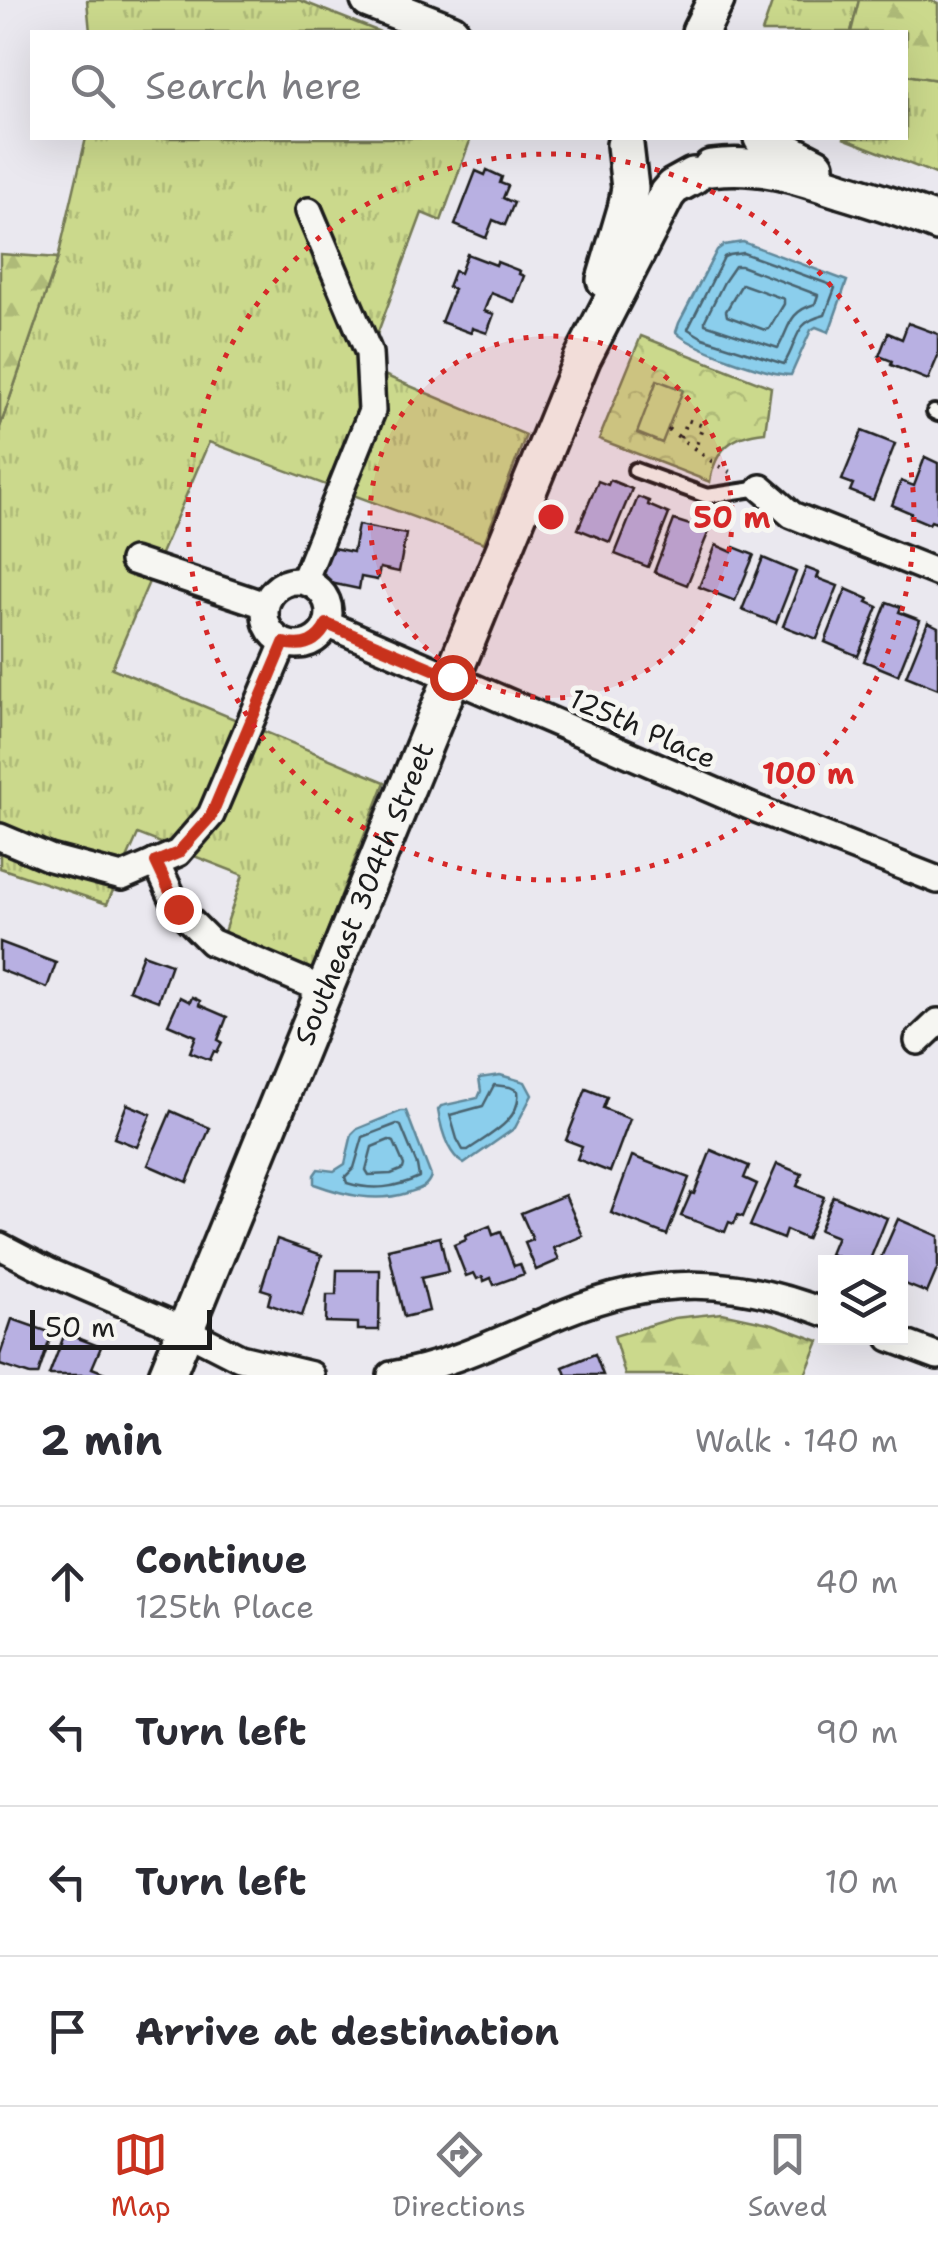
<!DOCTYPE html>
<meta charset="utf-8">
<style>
:root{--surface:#fff;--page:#f7f7f7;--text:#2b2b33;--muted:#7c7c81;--line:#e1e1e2;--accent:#c8321e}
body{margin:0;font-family:"Shantell Sans",sans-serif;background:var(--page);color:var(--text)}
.controls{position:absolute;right:30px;bottom:30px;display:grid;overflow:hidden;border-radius:0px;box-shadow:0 10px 40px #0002}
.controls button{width:90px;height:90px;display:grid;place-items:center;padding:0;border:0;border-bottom:2px solid var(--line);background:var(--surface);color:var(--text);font:50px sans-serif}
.scale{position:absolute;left:30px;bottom:25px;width:182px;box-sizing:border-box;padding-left:10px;border:5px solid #1c1c1c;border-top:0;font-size:28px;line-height:35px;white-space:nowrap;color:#1c1c1c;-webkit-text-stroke:8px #f6f6f2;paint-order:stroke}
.stop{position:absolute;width:30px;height:30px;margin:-22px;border:8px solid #c8321e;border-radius:50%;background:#fff}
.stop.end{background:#c8321e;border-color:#fff;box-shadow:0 2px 10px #0008}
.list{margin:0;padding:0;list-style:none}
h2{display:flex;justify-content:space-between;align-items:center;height:130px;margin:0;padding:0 40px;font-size:42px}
h2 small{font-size:32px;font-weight:400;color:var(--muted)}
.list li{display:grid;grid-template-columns:65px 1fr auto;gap:30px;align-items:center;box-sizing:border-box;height:150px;padding:0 40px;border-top:2px solid var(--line)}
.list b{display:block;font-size:38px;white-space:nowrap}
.list p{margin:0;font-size:32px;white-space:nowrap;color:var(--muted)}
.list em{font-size:32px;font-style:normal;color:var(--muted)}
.icon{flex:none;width:55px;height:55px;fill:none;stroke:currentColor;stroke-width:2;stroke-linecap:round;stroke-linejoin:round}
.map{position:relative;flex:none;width:938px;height:1375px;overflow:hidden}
.search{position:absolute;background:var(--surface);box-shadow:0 10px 40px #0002;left:30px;right:30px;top:30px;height:110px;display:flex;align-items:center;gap:25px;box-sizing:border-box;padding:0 35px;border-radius:0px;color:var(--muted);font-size:38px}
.sheet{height:730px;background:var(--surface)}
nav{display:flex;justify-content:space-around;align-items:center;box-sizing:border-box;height:140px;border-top:2px solid var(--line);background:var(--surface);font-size:28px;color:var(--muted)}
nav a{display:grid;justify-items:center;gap:5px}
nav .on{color:var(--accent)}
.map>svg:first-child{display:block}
.grass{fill:url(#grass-tufts);stroke:#747a54;stroke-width:2.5}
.forest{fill:url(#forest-firs);stroke:#747a54;stroke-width:2.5}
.park{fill:url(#park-crowns);stroke:#747a54;stroke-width:2.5}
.pitch{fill:#cbd98c;stroke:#747a54;stroke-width:2.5}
.water{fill:#8bceec;stroke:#5f8799;stroke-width:2.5}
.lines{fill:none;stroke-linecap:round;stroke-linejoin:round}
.shore{stroke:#48636f;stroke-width:2.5}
.building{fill:#b8b0e2;stroke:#1c1c1c;stroke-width:2.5}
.lane-casing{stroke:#1c1c1c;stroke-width:20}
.street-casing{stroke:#1c1c1c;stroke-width:32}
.secondary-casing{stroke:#1c1c1c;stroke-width:42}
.path{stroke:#1c1c1c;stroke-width:4;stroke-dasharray:2.5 8;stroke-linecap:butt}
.lane{stroke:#f6f6f2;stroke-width:12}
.street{stroke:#f6f6f2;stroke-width:25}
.secondary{stroke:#f6f6f2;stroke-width:35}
.route{stroke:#c8321e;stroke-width:12}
.ring{fill:none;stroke:#d62828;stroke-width:5;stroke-dasharray:5 10}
.labels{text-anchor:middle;stroke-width:10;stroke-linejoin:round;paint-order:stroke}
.street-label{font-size:28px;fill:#1c1c1c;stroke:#f6f6f2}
.centre{fill:#d62828;stroke:#f6f6f2;stroke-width:5}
.ring-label{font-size:30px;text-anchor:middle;font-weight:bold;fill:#d62828;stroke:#f6f6f2;stroke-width:10;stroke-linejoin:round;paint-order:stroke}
</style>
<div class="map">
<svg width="938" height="1375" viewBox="0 0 938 1375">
<defs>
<pattern id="grass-tufts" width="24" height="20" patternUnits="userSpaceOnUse" patternTransform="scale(2.5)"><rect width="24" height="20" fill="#cbd98c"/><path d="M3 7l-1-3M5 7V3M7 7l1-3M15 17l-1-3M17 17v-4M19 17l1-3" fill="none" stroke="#aeba78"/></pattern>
<pattern id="forest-firs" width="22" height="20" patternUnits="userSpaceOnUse" patternTransform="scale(2.5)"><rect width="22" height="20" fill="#cbd98c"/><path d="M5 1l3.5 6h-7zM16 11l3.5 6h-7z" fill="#aeba78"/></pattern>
<pattern id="park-crowns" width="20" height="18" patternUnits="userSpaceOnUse" patternTransform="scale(2.5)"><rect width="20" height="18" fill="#cbd98c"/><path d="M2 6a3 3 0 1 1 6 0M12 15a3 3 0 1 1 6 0" fill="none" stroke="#aeba78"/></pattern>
</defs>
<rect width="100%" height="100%" fill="#eae8ef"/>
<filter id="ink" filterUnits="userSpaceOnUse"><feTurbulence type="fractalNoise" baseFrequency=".01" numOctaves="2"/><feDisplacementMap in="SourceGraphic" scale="20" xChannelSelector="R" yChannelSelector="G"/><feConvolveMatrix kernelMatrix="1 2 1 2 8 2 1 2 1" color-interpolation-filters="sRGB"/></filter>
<g filter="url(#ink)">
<g class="grass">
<polygon points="87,0 299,0 380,32 90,32"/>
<polygon points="773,0 859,0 851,32 762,32"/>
<polygon points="906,75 938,80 938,175 843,138 906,138"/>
<polygon points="86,138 471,138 441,221 422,213 365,367 526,435 484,543 209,442 112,668 385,782 308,981 220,944 243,875 138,834 107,904 0,868 0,427 58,258"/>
</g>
<g class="forest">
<polygon points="859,0 928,0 938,3 938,80 906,75 906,32 851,32"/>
<polygon points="0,254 58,258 0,427"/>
<polygon points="722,1313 773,1324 819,1341 805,1375 625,1375 614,1336 674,1318"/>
</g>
<path class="park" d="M641,336L771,387L765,432C732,435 715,449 710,482L599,439Z"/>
<polygon class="pitch" points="657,380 683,390 662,443 637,433"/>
<g class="water">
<path d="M743,242L847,281L829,332L816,327L811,330L791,375C769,375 691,348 676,332L679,323L717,250L724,245Z"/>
<path d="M500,1075L525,1082L532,1095L515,1128L464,1164C447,1154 441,1129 438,1110L441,1106L478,1098L481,1091L479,1078Z"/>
<path d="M401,1111H406L431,1176C427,1188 419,1189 407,1193C376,1203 344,1195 314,1184V1175L318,1169L334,1171L345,1164L352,1134L357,1129Z"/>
</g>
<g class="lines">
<g class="shore">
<path d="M743,253L831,285L835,288L825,315C792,323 800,339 784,364L703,338L688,329L724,257L729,255Z"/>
<path d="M735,266H741L818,295L815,304C788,312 790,327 778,348L705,324V320L724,282Z"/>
<polygon points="742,284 784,299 784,304 769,329 765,330 727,316 726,311"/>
<path d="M494,1085L510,1087L518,1091C522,1120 489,1135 468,1150H463L457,1139L450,1115L483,1106Z"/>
<path d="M397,1124L401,1126L417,1165L419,1177C395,1188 373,1191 347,1183L345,1177L354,1168L363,1137Z"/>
<polygon points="389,1140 394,1142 404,1165 403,1169 391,1174 369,1175 366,1170 372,1147"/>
</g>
</g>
<g class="building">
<polygon points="487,170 502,177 500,183 508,186 503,198 514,203 505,225 493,220 486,238 455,225 476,171 485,175"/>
<polygon points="467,254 496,265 497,262 520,271 519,274 524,276 514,302 491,293 484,311 494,314 487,333 472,328 471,333 441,322 454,289 448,287 454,271 460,273"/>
<polygon points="908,323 938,334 938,356 928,380 891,365 892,361 879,356 888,333 902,339"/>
<polygon points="862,431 895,444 873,500 850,491 853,484 842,480"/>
<polygon points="925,457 938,463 938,517 936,523 931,521 929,524 910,516 911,513 892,505 901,481 914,486"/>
<polygon points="610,480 632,489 610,542 578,529 598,481 608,485"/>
<polygon points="638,497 649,501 648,505 669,514 648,567 615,554"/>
<polygon points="674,520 709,531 687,585 654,572"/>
<polygon points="358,525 406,534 399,572 380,568 377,580 361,577 359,589 316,580 323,546 353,552"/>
<polygon points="716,545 732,552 734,547 754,555 735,601 699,587"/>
<polygon points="763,558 796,572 776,623 742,610"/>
<polygon points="806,568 819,573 817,578 838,586 817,639 783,626"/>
<polygon points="846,589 869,599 867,602 878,607 858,656 825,642"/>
<polygon points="887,602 901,607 899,612 920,620 898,675 864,661"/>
<polygon points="928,622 938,627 938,689 906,676"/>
<polygon points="0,942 56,963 47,988 0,970"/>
<polygon points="143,954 171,964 158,1001 129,990"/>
<polygon points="180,997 190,1002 192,997 200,1001 199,1005 227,1017 218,1040 222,1042 217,1052 214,1051 210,1060 190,1052 196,1036 168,1024"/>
<polygon points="586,1089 607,1097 603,1108 630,1119 610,1172 577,1159 582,1146 566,1140"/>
<polygon points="127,1104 151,1114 137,1147 114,1138"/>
<polygon points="171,1111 210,1128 187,1182 148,1165"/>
<polygon points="711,1150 749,1166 744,1178 757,1184 743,1217 738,1215 734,1224 729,1222 725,1232 681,1216 691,1193 694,1194"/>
<polygon points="632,1156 689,1178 667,1235 611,1213"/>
<polygon points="777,1164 802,1174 797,1186 824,1197 806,1239 786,1230 783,1239 750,1226"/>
<polygon points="565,1195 583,1236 554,1248 559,1260 536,1270 525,1243 533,1240 521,1213"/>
<polygon points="833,1196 887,1218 869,1262 850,1262 830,1254 837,1237 819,1230"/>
<polygon points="898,1219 938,1236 938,1267 927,1293 900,1282 900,1262 879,1262"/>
<polygon points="490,1226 493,1235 501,1232 514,1266 520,1264 524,1274 494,1285 491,1278 484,1281 483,1277 477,1279 474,1273 466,1276 454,1245 466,1240 465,1236"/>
<polygon points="440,1237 448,1272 421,1278 429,1311 404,1317 388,1249"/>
<polygon points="277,1239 322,1255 302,1316 268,1304 271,1292 261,1289"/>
<polygon points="337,1270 380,1270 379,1330 358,1330 358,1323 326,1322 327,1295 336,1295"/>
<polygon points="12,1319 52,1333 38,1375 30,1375 0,1365 0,1355"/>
<polygon points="65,1333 101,1347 92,1368 110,1375 49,1375"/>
<polygon points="595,1354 603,1375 566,1375 563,1367"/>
</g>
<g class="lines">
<g class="lane-casing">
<g id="lane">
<polyline points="934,412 938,414"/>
<polyline points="635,470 707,496 761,488"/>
</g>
</g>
<g class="street-casing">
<g id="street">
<polyline points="761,488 792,515 938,573"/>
<polyline points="133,561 265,605"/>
<circle cx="297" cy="613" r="32"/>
<polyline points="304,581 372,411 369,353 309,211"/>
<polyline points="327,624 754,808 938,880"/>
<polyline points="0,837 50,858 122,877 178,853 211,815 284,643"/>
<polyline points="156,862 178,909 211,942 324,990"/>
<polyline points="918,1041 938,1022"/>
<polyline points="0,1246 50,1272 185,1330 240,1358 311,1375"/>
<polyline points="890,1338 938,1356"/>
<path d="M391,1375C453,1365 507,1336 564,1313C656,1275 734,1277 826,1313"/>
</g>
</g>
<g class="secondary-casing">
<g id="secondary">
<polyline points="369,0 451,32"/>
<polyline points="700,32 716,0"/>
<polyline points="762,138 816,166"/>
<path d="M711,168C760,162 796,175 841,190C874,200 906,210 938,223"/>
<polyline points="605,280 626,209 630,188 625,145"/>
<path id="s1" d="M167,1375L582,359L667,194L673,187L693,176"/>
</g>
</g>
<g class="path">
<polyline points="668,429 717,465 734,474"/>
<polyline points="680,438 687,420 703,426 695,448"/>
</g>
<use href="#lane" class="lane"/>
<use href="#street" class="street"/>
<use href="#secondary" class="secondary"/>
</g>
</g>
<g class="lines" filter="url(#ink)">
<path class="route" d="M178,909L156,862L178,853L211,816L284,643C304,648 318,642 327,624L452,677"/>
</g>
<circle cx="551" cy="517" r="181" fill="#d62828" fill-opacity=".12"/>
<g class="ring">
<circle cx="551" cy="517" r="181"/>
<circle cx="551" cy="517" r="363"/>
</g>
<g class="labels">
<g class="street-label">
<text transform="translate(643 728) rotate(24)" y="10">125th Place</text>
<text dy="10" stroke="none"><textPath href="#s1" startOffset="520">Southeast 304th Street</textPath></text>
</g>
</g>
<circle cx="551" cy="517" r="15" class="centre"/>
<g class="ring-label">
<text x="732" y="528">50 m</text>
<text x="808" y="784">100 m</text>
</g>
</svg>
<div class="controls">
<button><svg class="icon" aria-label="layers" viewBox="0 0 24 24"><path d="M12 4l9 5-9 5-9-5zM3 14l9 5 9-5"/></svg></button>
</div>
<div class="scale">50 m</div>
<div class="stop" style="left:452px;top:677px"></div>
<div class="stop end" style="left:178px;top:909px"></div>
<div class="search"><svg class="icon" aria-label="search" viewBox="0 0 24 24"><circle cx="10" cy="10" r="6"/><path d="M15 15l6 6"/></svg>Search here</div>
</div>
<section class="sheet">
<h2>2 min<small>Walk · 140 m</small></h2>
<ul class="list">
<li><svg class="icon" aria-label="ahead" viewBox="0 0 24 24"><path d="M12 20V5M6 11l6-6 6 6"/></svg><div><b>Continue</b><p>125th Place</p></div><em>40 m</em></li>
<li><svg class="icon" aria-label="left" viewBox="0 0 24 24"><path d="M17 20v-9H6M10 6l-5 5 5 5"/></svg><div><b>Turn left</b></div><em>90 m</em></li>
<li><svg class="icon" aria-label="left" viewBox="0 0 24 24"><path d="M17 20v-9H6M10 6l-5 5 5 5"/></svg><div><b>Turn left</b></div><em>10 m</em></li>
<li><svg class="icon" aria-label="arrive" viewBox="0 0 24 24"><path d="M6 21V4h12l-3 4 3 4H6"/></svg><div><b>Arrive at destination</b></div></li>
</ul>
</section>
<nav>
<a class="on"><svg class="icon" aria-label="map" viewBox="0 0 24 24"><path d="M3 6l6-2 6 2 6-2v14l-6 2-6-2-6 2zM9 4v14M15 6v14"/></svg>Map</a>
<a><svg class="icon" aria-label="directions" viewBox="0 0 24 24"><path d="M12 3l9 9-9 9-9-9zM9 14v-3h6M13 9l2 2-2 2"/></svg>Directions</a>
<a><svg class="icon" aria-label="saved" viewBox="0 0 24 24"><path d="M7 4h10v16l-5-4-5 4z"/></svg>Saved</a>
</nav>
